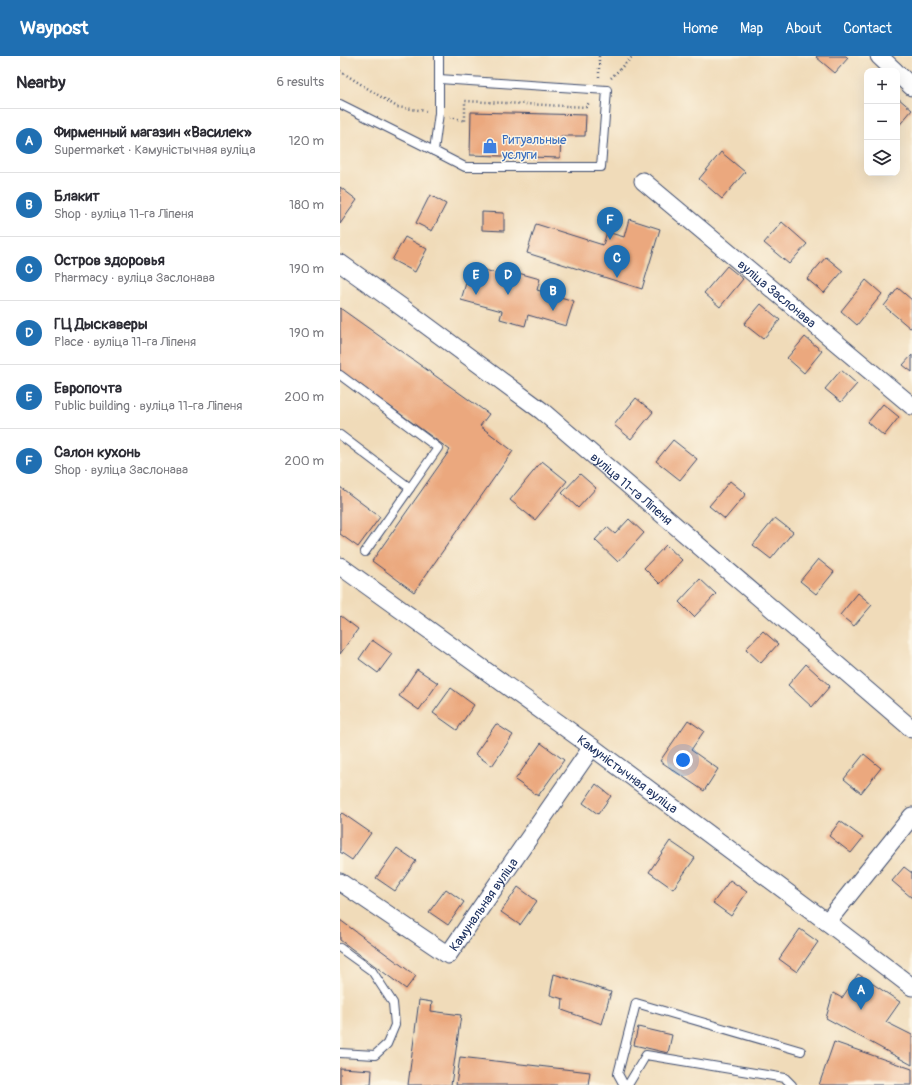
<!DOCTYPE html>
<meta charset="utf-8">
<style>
:root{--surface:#fff;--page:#f2f2f3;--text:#2b2b33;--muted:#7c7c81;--line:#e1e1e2;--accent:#1f6fb2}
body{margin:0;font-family:Pangolin,sans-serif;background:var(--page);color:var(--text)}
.controls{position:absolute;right:12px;top:12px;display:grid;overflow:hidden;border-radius:8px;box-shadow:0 4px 16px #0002}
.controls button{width:36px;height:36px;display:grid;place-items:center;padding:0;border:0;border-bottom:1px solid var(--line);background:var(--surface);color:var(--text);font:20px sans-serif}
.you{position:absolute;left:343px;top:704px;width:14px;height:14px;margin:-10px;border:3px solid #fff;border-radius:50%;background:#1a73e8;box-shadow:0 0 0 6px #1a73e833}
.badge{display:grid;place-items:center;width:26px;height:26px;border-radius:50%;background:var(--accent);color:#fff;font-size:13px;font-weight:700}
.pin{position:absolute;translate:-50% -33px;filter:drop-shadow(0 1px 2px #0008)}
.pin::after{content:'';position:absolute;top:21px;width:14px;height:12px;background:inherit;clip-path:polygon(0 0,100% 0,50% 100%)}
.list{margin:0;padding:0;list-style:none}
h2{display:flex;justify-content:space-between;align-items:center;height:52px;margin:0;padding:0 16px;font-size:17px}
h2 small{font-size:13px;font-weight:400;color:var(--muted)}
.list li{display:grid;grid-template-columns:26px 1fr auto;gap:12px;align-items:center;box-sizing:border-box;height:64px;padding:0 16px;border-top:1px solid var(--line)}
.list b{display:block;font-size:15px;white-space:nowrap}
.list p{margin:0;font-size:13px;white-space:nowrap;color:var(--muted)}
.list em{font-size:13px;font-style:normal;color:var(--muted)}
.icon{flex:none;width:22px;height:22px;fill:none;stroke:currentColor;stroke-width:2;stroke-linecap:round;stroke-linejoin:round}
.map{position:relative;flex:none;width:572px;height:1029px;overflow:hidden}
header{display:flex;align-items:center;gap:24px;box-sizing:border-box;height:56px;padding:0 20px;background:var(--accent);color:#fff}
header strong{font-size:19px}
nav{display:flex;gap:22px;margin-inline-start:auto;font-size:14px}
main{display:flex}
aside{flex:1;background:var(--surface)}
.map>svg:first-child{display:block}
.building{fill:#eba87e}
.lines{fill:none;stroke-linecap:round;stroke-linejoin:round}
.lane-casing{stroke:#3b496c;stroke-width:10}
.street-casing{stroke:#3b496c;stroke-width:19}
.path{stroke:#3b496c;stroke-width:2.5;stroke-dasharray:1 3;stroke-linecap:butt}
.lane{stroke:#fff;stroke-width:8}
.street{stroke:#fff;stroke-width:17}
.labels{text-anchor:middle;stroke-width:3;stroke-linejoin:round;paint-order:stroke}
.shop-label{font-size:13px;fill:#366cbe;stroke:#fcf5e5;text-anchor:start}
.street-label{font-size:13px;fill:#1b2f5e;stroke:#fcf5e5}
</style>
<header>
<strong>Waypost</strong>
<nav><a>Home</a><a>Map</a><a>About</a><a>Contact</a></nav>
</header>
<main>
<aside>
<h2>Nearby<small>6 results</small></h2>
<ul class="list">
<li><span class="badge">A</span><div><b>Фирменный магазин «Василек»</b><p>Supermarket · Камуністычная вуліца</p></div><em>120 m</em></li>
<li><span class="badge">B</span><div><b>Блакит</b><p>Shop · вуліца 11-га Ліпеня</p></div><em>180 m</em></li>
<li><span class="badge">C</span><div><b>Остров здоровья</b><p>Pharmacy · вуліца Заслонава</p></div><em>190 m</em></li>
<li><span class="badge">D</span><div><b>ГЦ Дыскаверы</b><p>Place · вуліца 11-га Ліпеня</p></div><em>190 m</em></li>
<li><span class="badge">E</span><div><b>Европочта</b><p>Public building · вуліца 11-га Ліпеня</p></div><em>200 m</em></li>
<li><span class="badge">F</span><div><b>Салон кухонь</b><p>Shop · вуліца Заслонава</p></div><em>200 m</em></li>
</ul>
</aside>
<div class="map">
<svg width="572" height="1029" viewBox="0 0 572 1029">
<rect width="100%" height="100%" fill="#fcf5e5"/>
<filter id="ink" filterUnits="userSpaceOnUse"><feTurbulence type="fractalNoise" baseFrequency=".025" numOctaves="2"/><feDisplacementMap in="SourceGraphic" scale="8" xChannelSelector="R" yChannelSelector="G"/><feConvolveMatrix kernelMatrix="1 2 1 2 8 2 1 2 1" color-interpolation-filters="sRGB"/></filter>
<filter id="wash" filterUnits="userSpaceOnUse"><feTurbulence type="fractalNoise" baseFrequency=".012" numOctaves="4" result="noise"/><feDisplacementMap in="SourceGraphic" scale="16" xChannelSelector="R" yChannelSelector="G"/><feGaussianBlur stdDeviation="0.9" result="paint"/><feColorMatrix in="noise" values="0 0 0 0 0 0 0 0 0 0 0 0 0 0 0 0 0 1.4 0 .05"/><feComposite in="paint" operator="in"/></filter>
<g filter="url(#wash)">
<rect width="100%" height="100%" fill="#f0dbb9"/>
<g id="blocks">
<g class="building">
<polygon points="477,0 506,0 508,2 495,17 476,1"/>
<polygon points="558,42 572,54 557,72 557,43"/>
<polygon points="131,56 246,59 245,80 221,80 220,102 130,99"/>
<polygon points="381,96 405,116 382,143 359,123"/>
<polygon points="0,131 17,144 0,168"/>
<polygon points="90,139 106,148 92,175 76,167"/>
<polygon points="142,156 164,157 164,175 142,174"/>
<polygon points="289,163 320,173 302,233 187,197 196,168 263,189 267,176 284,181"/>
<polygon points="442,166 467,188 449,208 424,187"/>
<polygon points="65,181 87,193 75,216 52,204"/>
<polygon points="486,201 503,215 484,237 467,223"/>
<polygon points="131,210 169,221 171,215 200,223 197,234 234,245 226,270 188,259 185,270 160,263 162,255 121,244"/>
<polygon points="387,210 403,223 380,251 364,237"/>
<polygon points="526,224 542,238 517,269 501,255"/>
<polygon points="558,232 572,244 572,271 570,272 544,250"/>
<polygon points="421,248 440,264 423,283 404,268"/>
<polygon points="0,252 149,358 140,370 173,395 74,536 32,505 110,394 0,314"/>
<polygon points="465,281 482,295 464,317 447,302"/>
<polygon points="572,299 572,316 563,309"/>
<polygon points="501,314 517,328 501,346 485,333"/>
<polygon points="296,342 313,356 291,383 274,369"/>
<polygon points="543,348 559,361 544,380 528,366"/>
<polygon points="333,384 357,403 340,424 316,405"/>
<polygon points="202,405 227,425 195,464 170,444"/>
<polygon points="240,418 256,432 238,452 222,437"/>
<polygon points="390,425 406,438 385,463 369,450"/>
<polygon points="0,431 40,461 18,491 0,478"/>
<polygon points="435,462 453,476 431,503 413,489"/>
<polygon points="289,463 304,477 278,506 255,484 267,471 275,478"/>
<polygon points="326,489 342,504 320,528 304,512"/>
<polygon points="478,503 494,516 476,538 460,525"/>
<polygon points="360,523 376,538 354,561 339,546"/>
<polygon points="518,537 532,549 514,570 500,559"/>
<polygon points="1,560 18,573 0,598 0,561"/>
<polygon points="423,575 438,588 421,607 406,593"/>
<polygon points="32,584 52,598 38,617 19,603"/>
<polygon points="466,608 490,630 472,651 448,629"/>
<polygon points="77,613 98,627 79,654 59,640"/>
<polygon points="111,632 134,649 117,674 93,657"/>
<polygon points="348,664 364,675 351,694 378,713 364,735 320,705"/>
<polygon points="156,668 173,679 152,710 135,698"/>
<polygon points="201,687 224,704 198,740 175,724"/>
<polygon points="524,698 541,712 521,737 504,723"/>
<polygon points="256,728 271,740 258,758 243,747"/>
<polygon points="2,757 31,777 12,804 0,796 0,759"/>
<polygon points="500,765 523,782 511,797 489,780"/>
<polygon points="330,785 355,802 333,833 309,816"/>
<polygon points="57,792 76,805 55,835 36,822"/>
<polygon points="564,811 572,817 572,842 552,825"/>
<polygon points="390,824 407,836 391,860 373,847"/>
<polygon points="178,831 197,845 180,869 161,856"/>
<polygon points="106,833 124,846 108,869 89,856"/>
<polygon points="0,864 76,920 66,933 0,884"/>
<polygon points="460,873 478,886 457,916 439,903"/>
<polygon points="214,918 271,936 262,968 222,954 223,943 210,939"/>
<polygon points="518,918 560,946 546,966 572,979 572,1009 486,962 493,937 502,942"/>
<polygon points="79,944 92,946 91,955 121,959 111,1029 68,1029"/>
<polygon points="298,971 332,979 328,997 294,989"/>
<polygon points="494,986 572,1013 572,1029 479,1029"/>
<polygon points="120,1001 250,1016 248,1029 116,1029"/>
<polygon points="0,1012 32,1014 31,1029 0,1029"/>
</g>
</g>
</g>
<g filter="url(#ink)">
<use href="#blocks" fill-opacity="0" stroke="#3b496c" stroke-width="1"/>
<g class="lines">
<g class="lane-casing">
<g id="lane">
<polyline points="0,48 94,95 99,57 99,0"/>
<polyline points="94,95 125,111 261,111 267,34 99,23"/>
<polyline points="0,319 98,392 70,432"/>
<polyline points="0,379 70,432 25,496"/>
<polyline points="0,892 32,915 53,947 55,969 47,988 35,999 0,997"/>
<polyline points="284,1029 278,1018 296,947 461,995"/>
<polyline points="288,1029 306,999 445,1022 452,1029"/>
</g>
</g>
<g class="street-casing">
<g id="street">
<polyline points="539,0 555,15"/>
<polyline points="557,17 572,31"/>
<path id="s1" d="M303,125L572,350"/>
<path id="s2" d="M0,207L63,252L202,355L572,673"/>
<path id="s3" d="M0,510L252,691L487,866L572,931"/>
<path id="s4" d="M0,826L108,899L252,691"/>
<polyline points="487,866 572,760"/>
</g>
</g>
<g class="path">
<polyline points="259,0 259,21"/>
<polyline points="0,15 57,51 86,55"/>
<polyline points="271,22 293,0"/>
<polyline points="110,61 125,65 125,45 246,51 250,45"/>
</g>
<use href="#lane" class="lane"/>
<use href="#street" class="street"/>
</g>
</g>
<defs>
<g id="shop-bare" transform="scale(1.2)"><path d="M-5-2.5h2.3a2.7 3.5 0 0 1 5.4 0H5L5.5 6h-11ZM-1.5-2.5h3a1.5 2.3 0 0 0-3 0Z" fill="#3f7fe0" stroke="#fcf5e5" stroke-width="2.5" paint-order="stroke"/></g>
</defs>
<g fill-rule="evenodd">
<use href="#shop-bare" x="150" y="90"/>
</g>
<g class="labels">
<g class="shop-label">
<text x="162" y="88">Ритуальные<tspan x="162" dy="15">услуги</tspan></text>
</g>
<g class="street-label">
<text dy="5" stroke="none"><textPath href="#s1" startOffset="175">вуліца Заслонава</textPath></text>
<text dy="5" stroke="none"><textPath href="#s2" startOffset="369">вуліца 11-га Ліпеня</textPath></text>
<text dy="5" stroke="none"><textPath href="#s3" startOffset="355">Камуністычная вуліца</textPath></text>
<text dy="5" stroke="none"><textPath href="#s4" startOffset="192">Камунальная вуліца</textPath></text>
</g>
</g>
</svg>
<div class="controls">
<button>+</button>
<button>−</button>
<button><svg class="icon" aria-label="layers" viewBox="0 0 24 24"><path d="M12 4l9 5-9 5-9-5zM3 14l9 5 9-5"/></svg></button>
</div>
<div class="you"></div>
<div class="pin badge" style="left:521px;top:954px">A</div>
<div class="pin badge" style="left:213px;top:255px">B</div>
<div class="pin badge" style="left:277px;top:222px">C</div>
<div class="pin badge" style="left:168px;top:239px">D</div>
<div class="pin badge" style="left:136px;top:239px">E</div>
<div class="pin badge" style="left:270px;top:184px">F</div>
</div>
</main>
